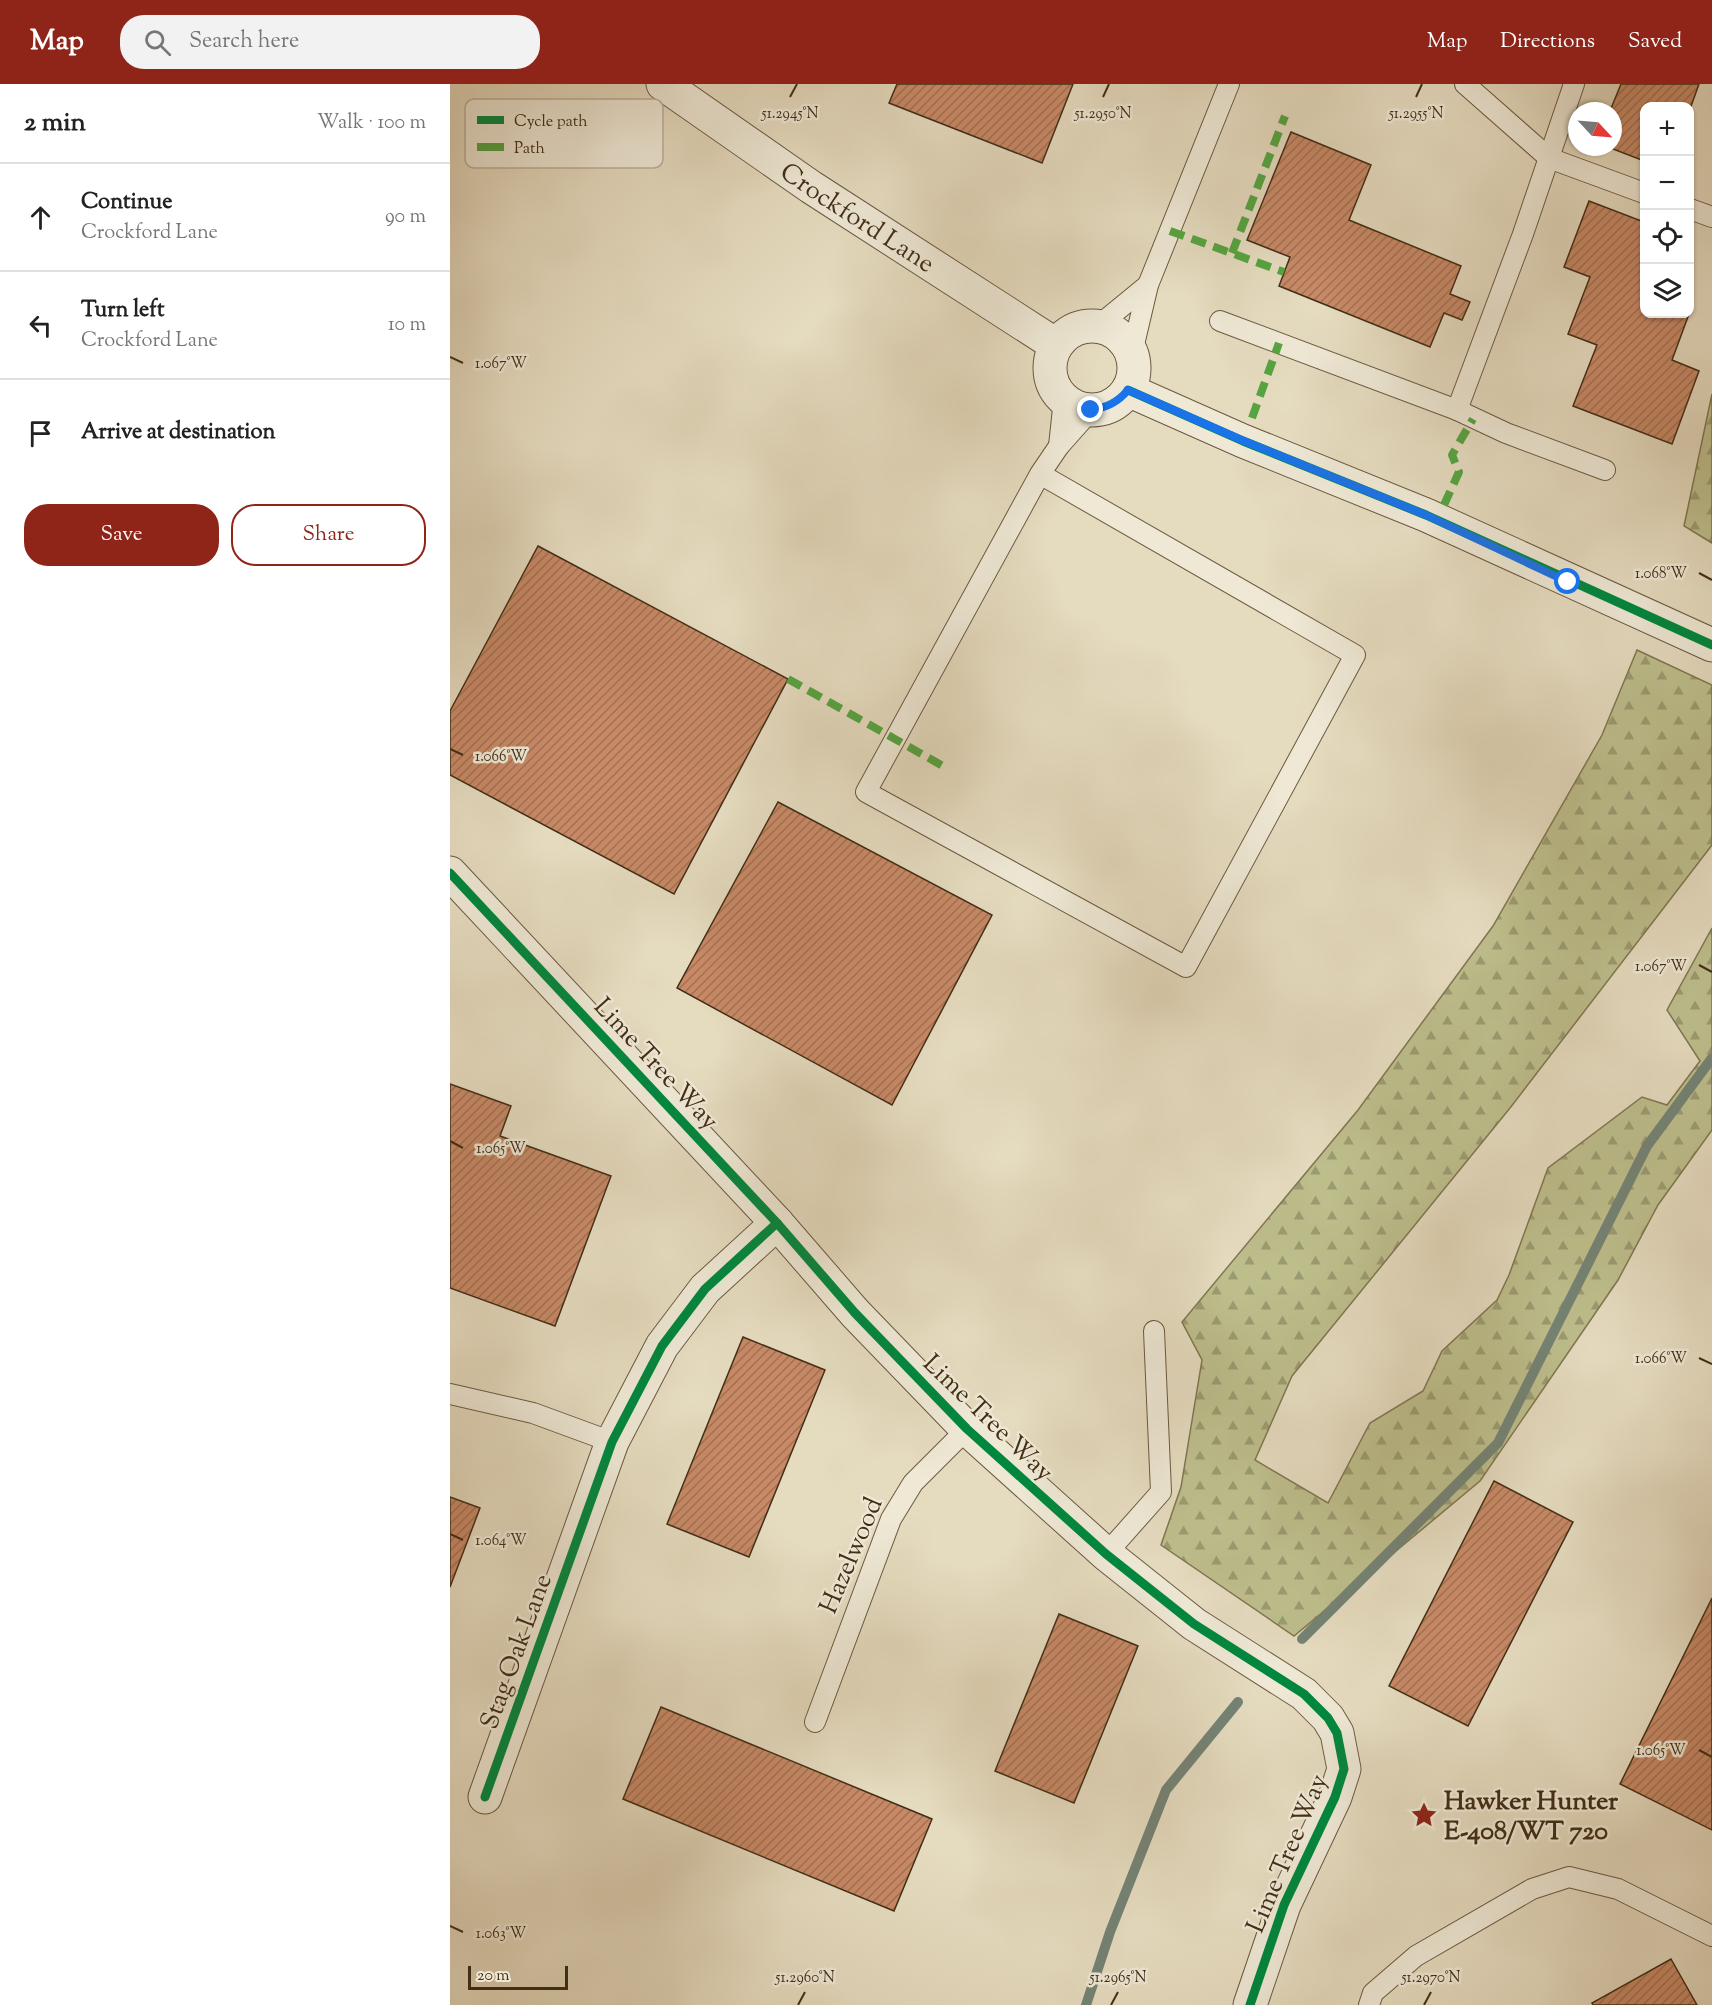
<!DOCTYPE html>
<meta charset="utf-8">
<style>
:root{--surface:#fff;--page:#f2f2f2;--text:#222;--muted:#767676;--line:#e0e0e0;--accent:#8f2418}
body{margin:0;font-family:"Sorts Mill Goudy",serif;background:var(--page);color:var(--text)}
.controls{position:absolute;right:18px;top:18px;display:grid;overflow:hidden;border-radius:12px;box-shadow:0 2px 4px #0004}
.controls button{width:54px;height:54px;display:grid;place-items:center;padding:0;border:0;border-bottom:2px solid var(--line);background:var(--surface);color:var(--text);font:30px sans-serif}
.compass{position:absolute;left:1118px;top:18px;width:54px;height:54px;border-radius:50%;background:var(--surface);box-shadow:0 2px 4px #0004;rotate:116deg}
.scale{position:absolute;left:18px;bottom:15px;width:100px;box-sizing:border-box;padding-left:6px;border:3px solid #422e16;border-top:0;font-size:16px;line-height:21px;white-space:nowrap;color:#422e16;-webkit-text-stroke:4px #eee8d5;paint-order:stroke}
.stop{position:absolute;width:18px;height:18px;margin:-14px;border:4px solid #1a73e8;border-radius:50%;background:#fff}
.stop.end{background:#1a73e8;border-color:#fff;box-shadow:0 2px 6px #0008}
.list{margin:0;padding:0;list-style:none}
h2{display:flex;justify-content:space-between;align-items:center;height:78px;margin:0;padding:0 24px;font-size:26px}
h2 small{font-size:20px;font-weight:400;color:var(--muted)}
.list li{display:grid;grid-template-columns:39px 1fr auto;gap:18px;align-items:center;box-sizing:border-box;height:108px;padding:0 24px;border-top:2px solid var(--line)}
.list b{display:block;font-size:22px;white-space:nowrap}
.list p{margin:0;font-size:20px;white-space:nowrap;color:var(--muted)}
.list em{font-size:20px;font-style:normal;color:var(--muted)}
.actions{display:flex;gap:12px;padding:18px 24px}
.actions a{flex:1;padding:14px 0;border:2px solid var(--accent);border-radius:24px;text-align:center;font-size:21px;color:var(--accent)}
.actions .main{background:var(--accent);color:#fff}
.icon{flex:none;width:33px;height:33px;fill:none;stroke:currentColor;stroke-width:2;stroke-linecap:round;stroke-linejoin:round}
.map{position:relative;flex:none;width:1262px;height:1921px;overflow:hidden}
header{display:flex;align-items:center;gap:36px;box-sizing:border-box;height:84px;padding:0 30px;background:var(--accent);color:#fff}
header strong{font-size:28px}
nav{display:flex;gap:33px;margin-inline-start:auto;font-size:21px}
.search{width:420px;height:54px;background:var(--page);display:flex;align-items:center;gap:15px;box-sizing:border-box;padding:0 21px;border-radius:24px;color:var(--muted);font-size:22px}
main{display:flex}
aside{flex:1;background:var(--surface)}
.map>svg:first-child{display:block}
.forest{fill:url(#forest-firs);stroke:#807651;stroke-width:1.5}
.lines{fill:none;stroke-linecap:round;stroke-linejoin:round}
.stream{stroke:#748375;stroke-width:10}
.building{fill:url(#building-hatch);stroke:#422e16;stroke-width:1.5}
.service-casing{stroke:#6b5940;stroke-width:22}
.minor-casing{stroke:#6b5940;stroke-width:35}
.tertiary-casing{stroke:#6b5940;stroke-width:35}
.service{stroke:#eee8d5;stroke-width:20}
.minor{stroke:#eee8d5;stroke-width:33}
.tertiary{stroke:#eee8d5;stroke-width:33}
.quiet{stroke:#55a440;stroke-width:8;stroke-dasharray:15 8;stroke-linecap:butt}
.cycleway-casing{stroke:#eee8d5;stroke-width:13}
.cycleway{stroke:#00873e;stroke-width:9}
.route{stroke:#1a73e8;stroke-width:8}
.ticks{fill:none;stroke:#422e16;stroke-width:2}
.labels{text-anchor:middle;stroke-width:5;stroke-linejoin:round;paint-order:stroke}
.street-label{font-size:26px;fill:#422e16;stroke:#eee8d5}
.poi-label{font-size:26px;font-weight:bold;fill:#422e16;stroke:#eee8d5;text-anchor:start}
.key{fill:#eee8d5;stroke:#bab09c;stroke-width:1.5}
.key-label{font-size:16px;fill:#422e16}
.ticks-label{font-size:15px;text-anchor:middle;fill:#422e16;stroke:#eee8d5;stroke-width:5;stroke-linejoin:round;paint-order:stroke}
</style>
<header>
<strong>Map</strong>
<div class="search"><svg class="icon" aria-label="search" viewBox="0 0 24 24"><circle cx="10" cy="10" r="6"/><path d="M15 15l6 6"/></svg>Search here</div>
<nav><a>Map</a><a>Directions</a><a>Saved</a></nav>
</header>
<main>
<aside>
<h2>2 min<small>Walk · 100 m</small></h2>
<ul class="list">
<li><svg class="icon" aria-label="ahead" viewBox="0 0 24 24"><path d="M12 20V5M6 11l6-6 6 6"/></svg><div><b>Continue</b><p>Crockford Lane</p></div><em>90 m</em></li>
<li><svg class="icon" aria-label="left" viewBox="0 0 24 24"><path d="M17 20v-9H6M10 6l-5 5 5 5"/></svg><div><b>Turn left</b><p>Crockford Lane</p></div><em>10 m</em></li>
<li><svg class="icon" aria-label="arrive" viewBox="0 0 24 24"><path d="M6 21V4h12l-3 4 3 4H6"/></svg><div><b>Arrive at destination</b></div></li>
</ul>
<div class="actions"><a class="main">Save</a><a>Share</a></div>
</aside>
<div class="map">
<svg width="1262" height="1921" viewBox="0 0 1262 1921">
<defs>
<pattern id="forest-firs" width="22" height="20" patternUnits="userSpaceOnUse" patternTransform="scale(1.5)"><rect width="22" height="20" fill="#bdbe8c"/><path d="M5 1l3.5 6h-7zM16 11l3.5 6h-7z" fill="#9b9b71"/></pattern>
<pattern id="building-hatch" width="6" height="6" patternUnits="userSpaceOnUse" patternTransform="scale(1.5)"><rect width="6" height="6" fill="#c78966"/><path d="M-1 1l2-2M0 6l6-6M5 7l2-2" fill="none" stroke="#a37053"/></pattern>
</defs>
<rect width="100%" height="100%" fill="#e5dbbf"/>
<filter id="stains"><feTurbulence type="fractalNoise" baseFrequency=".00333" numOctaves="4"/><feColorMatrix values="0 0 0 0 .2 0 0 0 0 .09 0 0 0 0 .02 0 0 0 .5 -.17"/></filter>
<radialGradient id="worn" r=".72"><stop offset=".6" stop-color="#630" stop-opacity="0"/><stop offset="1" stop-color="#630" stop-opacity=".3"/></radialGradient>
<g class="forest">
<polygon points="1262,310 1262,459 1234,442"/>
<polygon points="1187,566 1262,601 1262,761 1060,1024 842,1292 805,1376 878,1419 920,1339 973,1307 992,1267 1047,1216 1059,1191 1098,1084 1192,1013 1217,1021 1250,977 1217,926 1262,844 1262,1046 1208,1121 1168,1196 1030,1397 844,1552 711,1461 731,1403 752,1276 732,1238 908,1026 1043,842 1152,651"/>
</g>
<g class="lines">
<g class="stream">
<polyline points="852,1555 1048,1359 1197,1062 1262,974"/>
<polyline points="636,1921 660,1848 716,1706 788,1618"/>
</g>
</g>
<g class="building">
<polygon points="447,0 623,0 592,79 439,19"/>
<polygon points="1171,0 1249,0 1240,25 1240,22 1194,22 1194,77 1158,63 1163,63 1163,27 1160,27"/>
<polygon points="841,48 921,81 899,136 1011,182 1000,210 1020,218 1012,236 994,229 980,263 829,202 840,173 797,156"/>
<polygon points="1139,117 1194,138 1194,230 1239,230 1222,276 1249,287 1222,360 1123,322 1147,261 1118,250 1140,193 1114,183"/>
<polygon points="88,462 338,595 224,810 0,691 0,627"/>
<polygon points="328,718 542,831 442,1021 227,904"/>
<polygon points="0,1000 61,1022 50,1052 161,1092 105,1242 0,1204"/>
<polygon points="293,1253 375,1286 299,1473 217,1440"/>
<polygon points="1044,1397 1123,1438 1018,1642 939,1602"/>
<polygon points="0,1413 30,1424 0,1503"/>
<polygon points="1262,1514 1262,1746 1170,1700"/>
<polygon points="609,1530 688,1562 624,1719 545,1687"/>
<polygon points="211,1623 482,1735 444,1827 173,1715"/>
<polygon points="1221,1875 1247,1921 1143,1921 1142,1919"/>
</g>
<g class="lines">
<g class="service-casing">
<g id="service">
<polyline points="1015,0 1099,74 1194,109"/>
<polyline points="1124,0 1073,150 1007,326 1056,349 1155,386"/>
<polyline points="1240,125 1262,133"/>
<polyline points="770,237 1007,326"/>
<polyline points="648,242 698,201"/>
<polyline points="682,269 698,201 779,0"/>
<polyline points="609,362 614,315"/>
<polyline points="590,390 905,571 736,883 416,708 590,390 609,362 641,326"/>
<polyline points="0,1310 83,1329 162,1358"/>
<polyline points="656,1470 711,1408 704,1247"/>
<polyline points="365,1638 441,1435 463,1399 517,1345"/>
<polyline points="919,1921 923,1909 966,1872 1082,1805 1119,1793 1168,1805 1262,1852"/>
</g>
</g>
<g class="minor-casing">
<polyline id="minor" points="35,1713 162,1358 212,1262 255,1205 327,1139"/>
</g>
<g class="tertiary-casing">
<g id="tertiary">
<path id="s1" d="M213,0L361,103L606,261"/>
<circle cx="642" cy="284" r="42"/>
<polyline points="678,306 793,357 976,431 1262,561"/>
<polyline points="0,789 327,1139 405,1229 517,1345 656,1470 744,1540 854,1610 878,1634 887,1649 894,1685 885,1713 834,1821 800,1921"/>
</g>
</g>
<use href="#service" class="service"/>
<use href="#minor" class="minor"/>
<use href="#tertiary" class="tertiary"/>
<g class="quiet">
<polyline points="720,147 834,188"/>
<polyline points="782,169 835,32"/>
<polyline points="802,334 829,259"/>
<polyline points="994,421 1009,388 1002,371 1023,335"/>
<polyline points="338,595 493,682"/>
</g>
<g class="cycleway-casing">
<g id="cycleway">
<polyline points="678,306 793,357 976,431 1262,561"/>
<polyline points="0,789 327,1139 405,1229 517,1345 656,1470 744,1540 854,1610 878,1634 887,1649 894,1685 885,1713 834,1821 800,1921"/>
<polyline points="35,1713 162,1358 212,1262 255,1205 327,1139"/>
</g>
</g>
<use href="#cycleway" class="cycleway"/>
</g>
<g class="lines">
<path class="route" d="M641,326C657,323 667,319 678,306L794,357L976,431L1118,498"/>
</g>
<path class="ticks" d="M340,13L347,0M653,13L659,0M966,13L972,0M0,273L13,279M1249,489L1262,496M0,665L13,671M1249,881L1262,888M0,1057L13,1064M1249,1274L1262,1280M0,1450L13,1456M1249,1666L1262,1673M0,1842L13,1848M348,1921L355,1908M661,1921L668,1908M974,1921L981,1908"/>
<defs>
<g id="sight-bare" transform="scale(2.07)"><path d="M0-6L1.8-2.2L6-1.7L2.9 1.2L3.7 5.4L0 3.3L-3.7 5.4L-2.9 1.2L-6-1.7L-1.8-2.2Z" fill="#8f2418" stroke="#eee8d5" stroke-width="2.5" paint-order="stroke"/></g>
</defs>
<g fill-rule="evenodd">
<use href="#sight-bare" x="974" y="1731"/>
</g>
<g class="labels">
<g class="street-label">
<text dy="9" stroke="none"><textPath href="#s1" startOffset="236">Crockford Lane</textPath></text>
<text transform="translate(207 979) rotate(47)" y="9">Lime Tree Way</text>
<text transform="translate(539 1333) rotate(44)" y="9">Lime Tree Way</text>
<text transform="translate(400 1471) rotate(-67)" y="9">Hazelwood</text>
<text transform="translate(65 1567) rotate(-70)" y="9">Stag Oak Lane</text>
<text transform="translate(836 1769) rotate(-67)" y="9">Lime Tree Way</text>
</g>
<g class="poi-label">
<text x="994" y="1725">Hawker Hunter<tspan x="994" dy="30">E-408/WT 720</tspan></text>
</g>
</g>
<rect x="15" y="15" width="198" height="69" rx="9" class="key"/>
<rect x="27" y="32" width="27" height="8" fill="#00873e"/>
<rect x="27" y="59" width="27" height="8" fill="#55a440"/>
<g class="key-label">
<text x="64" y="42">Cycle path</text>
<text x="64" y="69">Path</text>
</g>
<g class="ticks-label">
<text x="340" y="34">51.2945°N</text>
<text x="653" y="34">51.2950°N</text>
<text x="966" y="34">51.2955°N</text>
<text x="51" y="284">1.067°W</text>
<text x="1211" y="494">1.068°W</text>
<text x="51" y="677">1.066°W</text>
<text x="1211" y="887">1.067°W</text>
<text x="51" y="1069">1.065°W</text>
<text x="1211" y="1279">1.066°W</text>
<text x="51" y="1461">1.064°W</text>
<text x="1211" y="1671">1.065°W</text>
<text x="51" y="1854">1.063°W</text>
<text x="355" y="1898">51.2960°N</text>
<text x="668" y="1898">51.2965°N</text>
<text x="981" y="1898">51.2970°N</text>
</g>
<rect width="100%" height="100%" filter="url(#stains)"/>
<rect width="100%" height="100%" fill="url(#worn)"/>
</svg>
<div class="controls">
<button>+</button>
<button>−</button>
<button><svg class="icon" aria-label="locate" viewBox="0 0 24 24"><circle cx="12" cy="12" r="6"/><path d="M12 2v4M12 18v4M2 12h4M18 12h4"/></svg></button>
<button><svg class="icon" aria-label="layers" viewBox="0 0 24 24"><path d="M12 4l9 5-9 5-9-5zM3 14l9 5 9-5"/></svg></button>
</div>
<svg class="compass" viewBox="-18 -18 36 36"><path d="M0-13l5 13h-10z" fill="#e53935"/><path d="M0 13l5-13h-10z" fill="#767676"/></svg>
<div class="scale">20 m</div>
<div class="stop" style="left:1118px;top:498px"></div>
<div class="stop end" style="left:641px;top:326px"></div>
</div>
</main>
